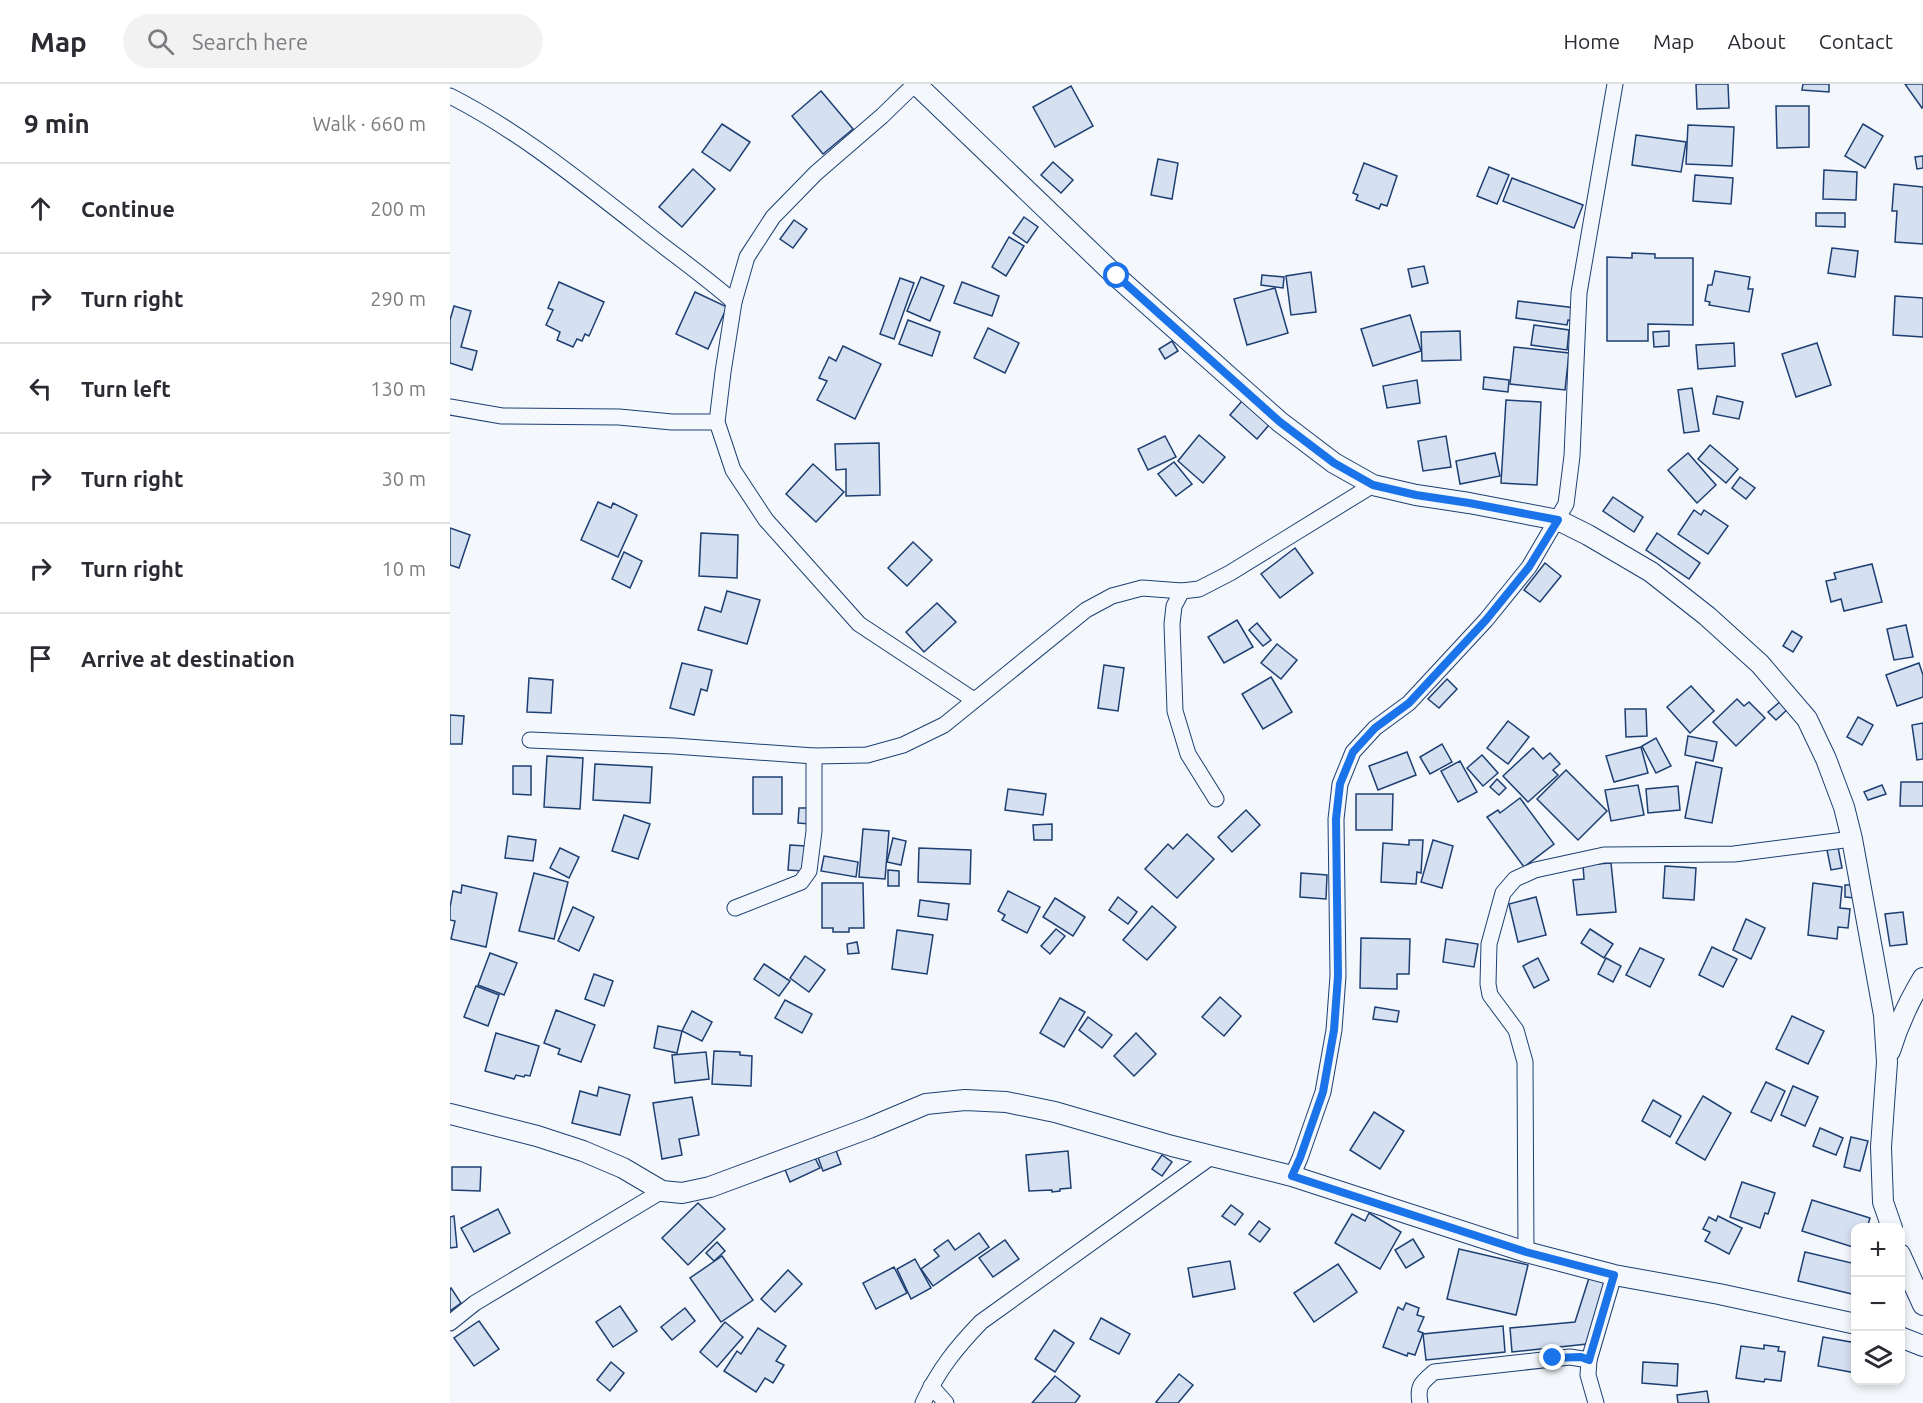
<!DOCTYPE html>
<meta charset="utf-8">
<style>
:root{--surface:#fff;--page:#f2f2f3;--text:#2b2b33;--muted:#7c7c81;--line:#e1e1e2}
body{margin:0;font-family:Ubuntu,sans-serif;background:var(--page);color:var(--text)}
.controls{position:absolute;right:18px;bottom:18px;display:grid;overflow:hidden;border-radius:12px;box-shadow:0 3px 9px #0003}
.controls button{width:54px;height:54px;display:grid;place-items:center;padding:0;border:0;border-bottom:2px solid var(--line);background:var(--surface);color:var(--text);font:30px sans-serif}
.stop{position:absolute;width:18px;height:18px;margin:-14px;border:4px solid #1a73e8;border-radius:50%;background:#fff}
.stop.end{background:#1a73e8;border-color:#fff;box-shadow:0 2px 6px #0008}
.list{margin:0;padding:0;list-style:none}
h2{display:flex;justify-content:space-between;align-items:center;height:78px;margin:0;padding:0 24px;font-size:26px}
h2 small{font-size:20px;font-weight:400;color:var(--muted)}
.list li{display:grid;grid-template-columns:39px 1fr auto;gap:18px;align-items:center;box-sizing:border-box;height:90px;padding:0 24px;border-top:2px solid var(--line)}
.list b{display:block;font-size:22px;white-space:nowrap}
.list em{font-size:20px;font-style:normal;color:var(--muted)}
.icon{flex:none;width:33px;height:33px;fill:none;stroke:currentColor;stroke-width:2;stroke-linecap:round;stroke-linejoin:round}
.map{position:relative;flex:none;width:1473px;height:1319px;overflow:hidden}
header{display:flex;align-items:center;gap:36px;box-sizing:border-box;height:84px;padding:0 30px;background:var(--surface);border-bottom:2px solid var(--line)}
header strong{font-size:28px}
nav{display:flex;gap:33px;margin-inline-start:auto;font-size:21px}
.search{width:420px;height:54px;background:var(--page);display:flex;align-items:center;gap:15px;box-sizing:border-box;padding:0 21px;border-radius:33px;color:var(--muted);font-size:22px}
main{display:flex}
aside{flex:1;background:var(--surface)}
.map>svg:first-child{display:block}
.building{fill:#d5e0f0;stroke:#1d3f73;stroke-width:1.5}
.lines{fill:none;stroke-linecap:round;stroke-linejoin:round}
.minor-casing{stroke:#1d3f73;stroke-width:17}
.tertiary-casing{stroke:#1d3f73;stroke-width:22}
.minor{stroke:#f4f7fb;stroke-width:15}
.tertiary{stroke:#f4f7fb;stroke-width:20}
.route{stroke:#1a73e8;stroke-width:8}
</style>
<header>
<strong>Map</strong>
<div class="search"><svg class="icon" aria-label="search" viewBox="0 0 24 24"><circle cx="10" cy="10" r="6"/><path d="M15 15l6 6"/></svg>Search here</div>
<nav><a>Home</a><a>Map</a><a>About</a><a>Contact</a></nav>
</header>
<main>
<aside>
<h2>9 min<small>Walk · 660 m</small></h2>
<ul class="list">
<li><svg class="icon" aria-label="ahead" viewBox="0 0 24 24"><path d="M12 20V5M6 11l6-6 6 6"/></svg><div><b>Continue</b></div><em>200 m</em></li>
<li><svg class="icon" aria-label="right" viewBox="0 0 24 24"><path d="M7 20v-9h11M14 6l5 5-5 5"/></svg><div><b>Turn right</b></div><em>290 m</em></li>
<li><svg class="icon" aria-label="left" viewBox="0 0 24 24"><path d="M17 20v-9H6M10 6l-5 5 5 5"/></svg><div><b>Turn left</b></div><em>130 m</em></li>
<li><svg class="icon" aria-label="right" viewBox="0 0 24 24"><path d="M7 20v-9h11M14 6l5 5-5 5"/></svg><div><b>Turn right</b></div><em>30 m</em></li>
<li><svg class="icon" aria-label="right" viewBox="0 0 24 24"><path d="M7 20v-9h11M14 6l5 5-5 5"/></svg><div><b>Turn right</b></div><em>10 m</em></li>
<li><svg class="icon" aria-label="arrive" viewBox="0 0 24 24"><path d="M6 21V4h12l-3 4 3 4H6"/></svg><div><b>Arrive at destination</b></div></li>
</ul>
</aside>
<div class="map">
<svg width="1473" height="1319" viewBox="0 0 1473 1319">
<rect width="100%" height="100%" fill="#f4f7fb"/>
<g class="building">
<polygon points="1246,0 1278,0 1279,24 1247,25"/>
<polygon points="1353,0 1379,0 1379,8 1352,6"/>
<polygon points="1455,0 1473,0 1473,23 1472,24"/>
<polygon points="621,2 643,42 605,63 583,23"/>
<polygon points="371,7 403,45 373,70 342,32"/>
<polygon points="1326,22 1359,22 1359,63 1327,64"/>
<polygon points="272,40 300,58 280,87 252,68"/>
<polygon points="1413,40 1433,52 1415,84 1395,72"/>
<polygon points="1238,41 1284,43 1282,82 1236,80"/>
<polygon points="1186,51 1236,58 1231,88 1182,81"/>
<polygon points="1473,72 1473,84 1467,85 1465,73"/>
<polygon points="708,75 728,79 722,115 701,111"/>
<polygon points="603,78 623,96 611,109 591,91"/>
<polygon points="914,79 947,92 937,122 931,120 929,125 906,116 908,111 903,109"/>
<polygon points="1039,83 1059,91 1047,120 1027,112"/>
<polygon points="243,85 265,105 232,143 209,123"/>
<polygon points="1374,86 1407,88 1406,116 1373,115"/>
<polygon points="1245,91 1283,94 1281,120 1243,117"/>
<polygon points="1062,94 1133,121 1124,144 1053,117"/>
<polygon points="1444,100 1473,103 1473,160 1445,158 1447,127 1442,127"/>
<polygon points="1366,129 1395,129 1395,143 1366,142"/>
<polygon points="574,133 588,143 577,159 563,149"/>
<polygon points="344,136 357,145 343,164 330,155"/>
<polygon points="559,153 574,162 556,192 542,183"/>
<polygon points="1382,164 1408,167 1405,193 1378,189"/>
<polygon points="1182,169 1205,170 1205,174 1243,174 1243,241 1198,240 1198,257 1157,257 1157,173 1182,174"/>
<polygon points="974,182 978,199 962,203 958,185"/>
<polygon points="1265,187 1300,193 1298,205 1303,205 1299,228 1259,221 1260,218 1255,217 1258,201 1262,201"/>
<polygon points="861,188 866,228 841,231 836,192"/>
<polygon points="812,191 834,193 833,204 811,201"/>
<polygon points="471,193 494,202 480,237 457,227"/>
<polygon points="450,194 464,199 444,255 430,250"/>
<polygon points="109,198 154,218 139,252 135,250 132,257 127,255 123,263 107,256 110,248 96,241 103,226 98,224"/>
<polygon points="512,198 549,212 542,232 504,219"/>
<polygon points="825,204 838,249 797,261 784,215"/>
<polygon points="245,208 277,223 258,265 226,250"/>
<polygon points="1445,212 1473,214 1473,253 1443,251"/>
<polygon points="1068,217 1126,224 1124,237 1118,236 1117,241 1066,234"/>
<polygon points="4,222 21,227 11,263 27,267 22,286 0,279 0,236"/>
<polygon points="960,231 971,267 923,282 911,245"/>
<polygon points="458,236 490,248 482,272 449,260"/>
<polygon points="1084,241 1119,246 1117,266 1081,261"/>
<polygon points="538,244 569,259 555,289 524,274"/>
<polygon points="1010,247 1011,276 972,277 971,248"/>
<polygon points="1219,247 1219,262 1204,263 1203,248"/>
<polygon points="722,257 728,267 715,275 709,265"/>
<polygon points="1284,259 1285,282 1248,285 1246,261"/>
<polygon points="1367,259 1381,301 1346,313 1332,270"/>
<polygon points="393,262 431,280 405,335 367,316 377,297 369,294 379,273 386,277"/>
<polygon points="1064,263 1119,269 1115,306 1060,300"/>
<polygon points="1034,293 1059,296 1058,308 1033,305"/>
<polygon points="967,296 970,319 937,324 933,302"/>
<polygon points="1242,304 1249,347 1234,349 1228,306"/>
<polygon points="1267,312 1293,318 1289,335 1263,330"/>
<polygon points="1056,316 1091,318 1087,401 1051,399"/>
<polygon points="792,317 819,341 807,355 780,331"/>
<polygon points="749,351 775,373 753,399 728,377"/>
<polygon points="715,352 726,373 698,386 688,365"/>
<polygon points="996,352 1001,383 973,387 968,357"/>
<polygon points="429,359 430,411 396,412 396,385 386,386 385,360"/>
<polygon points="1260,361 1288,385 1276,399 1248,375"/>
<polygon points="1045,369 1050,392 1010,400 1006,377"/>
<polygon points="1238,369 1266,401 1247,419 1218,386"/>
<polygon points="724,378 742,400 726,412 708,390"/>
<polygon points="363,380 394,408 366,438 336,410"/>
<polygon points="1290,393 1305,404 1296,415 1282,404"/>
<polygon points="1163,413 1193,433 1184,448 1153,427"/>
<polygon points="148,418 161,424 163,419 187,431 168,473 131,456"/>
<polygon points="1244,426 1251,431 1254,426 1278,442 1258,470 1228,450"/>
<polygon points="0,444 20,451 9,484 0,481"/>
<polygon points="251,449 288,451 287,494 249,492"/>
<polygon points="1207,449 1250,479 1239,495 1196,466"/>
<polygon points="463,458 482,476 457,502 438,484"/>
<polygon points="845,464 863,489 830,514 811,490"/>
<polygon points="174,468 192,477 180,504 162,495"/>
<polygon points="1095,479 1111,492 1090,518 1074,506"/>
<polygon points="1422,480 1432,518 1394,527 1391,515 1381,518 1376,497 1386,495 1384,489"/>
<polygon points="277,507 310,516 297,560 248,546 255,523 271,528"/>
<polygon points="487,519 506,538 474,568 456,548"/>
<polygon points="787,536 803,563 774,579 758,553"/>
<polygon points="807,539 821,556 813,562 799,546"/>
<polygon points="1456,541 1463,573 1444,576 1437,545"/>
<polygon points="1342,547 1352,553 1343,568 1333,562"/>
<polygon points="827,560 847,576 831,595 811,579"/>
<polygon points="232,579 262,586 257,607 251,605 244,631 220,624"/>
<polygon points="1469,579 1473,591 1473,613 1447,622 1436,591"/>
<polygon points="654,581 674,584 668,627 648,624"/>
<polygon points="821,593 842,628 813,645 792,610"/>
<polygon points="79,594 103,596 101,629 77,628"/>
<polygon points="997,595 1007,605 989,624 978,615"/>
<polygon points="1241,602 1264,627 1240,649 1217,623"/>
<polygon points="1287,615 1294,622 1299,618 1315,634 1286,662 1263,638"/>
<polygon points="1332,616 1339,624 1326,636 1318,628"/>
<polygon points="1175,625 1196,625 1197,652 1176,653"/>
<polygon points="0,631 14,632 12,660 0,660"/>
<polygon points="1408,633 1423,641 1412,661 1397,653"/>
<polygon points="1058,637 1079,653 1058,680 1037,664"/>
<polygon points="1473,639 1473,675 1467,676 1462,641"/>
<polygon points="1238,652 1267,658 1263,677 1235,671"/>
<polygon points="1206,654 1221,682 1206,689 1192,662"/>
<polygon points="992,660 1002,678 980,690 970,673"/>
<polygon points="1191,663 1198,689 1164,698 1156,672"/>
<polygon points="1083,664 1093,675 1100,669 1110,680 1103,686 1108,691 1078,718 1053,692"/>
<polygon points="957,668 966,691 928,706 919,682"/>
<polygon points="1032,671 1048,689 1033,702 1017,684"/>
<polygon points="97,672 133,674 130,725 94,723"/>
<polygon points="1010,677 1027,708 1008,718 991,687"/>
<polygon points="1246,678 1272,684 1262,739 1235,734"/>
<polygon points="145,680 202,683 200,719 143,716"/>
<polygon points="63,682 81,682 81,711 63,710"/>
<polygon points="1116,686 1157,727 1128,756 1087,715"/>
<rect x="303" y="693" width="29" height="37"/>
<polygon points="1047,695 1056,704 1049,711 1040,703"/>
<polygon points="1451,698 1473,698 1473,722 1450,722"/>
<polygon points="1188,701 1194,731 1161,737 1155,706"/>
<polygon points="1432,701 1436,710 1418,716 1414,708"/>
<polygon points="1228,702 1230,726 1198,729 1196,705"/>
<polygon points="558,705 596,710 593,731 555,726"/>
<polygon points="906,710 943,710 942,746 906,746"/>
<polygon points="1070,714 1104,760 1074,783 1037,733 1048,726 1050,729"/>
<polygon points="349,724 361,724 360,740 348,739"/>
<polygon points="796,726 810,741 782,768 768,753"/>
<polygon points="174,731 200,740 188,775 162,767"/>
<polygon points="602,740 602,756 584,756 583,741"/>
<polygon points="413,745 439,747 435,795 409,793"/>
<polygon points="737,750 764,775 727,814 695,785 718,760 723,765"/>
<polygon points="58,752 86,756 83,777 55,774"/>
<polygon points="443,754 456,757 451,781 437,778"/>
<polygon points="959,756 973,756 971,789 967,788 966,800 931,798 933,759 959,761"/>
<polygon points="983,756 1003,762 992,804 971,798"/>
<polygon points="340,761 355,762 353,787 338,786"/>
<polygon points="1388,763 1392,784 1381,786 1377,766"/>
<polygon points="110,764 129,773 119,794 100,784"/>
<polygon points="469,764 521,766 520,800 468,798"/>
<polygon points="374,772 408,778 406,793 371,787"/>
<polygon points="1161,779 1166,828 1127,831 1123,796 1134,795 1133,781"/>
<polygon points="1215,782 1246,784 1244,816 1213,814"/>
<polygon points="438,786 449,787 449,802 438,802"/>
<polygon points="84,789 118,798 104,855 69,847"/>
<polygon points="851,789 877,791 876,815 850,813"/>
<polygon points="372,799 413,799 414,844 399,844 399,848 383,848 383,844 372,844"/>
<polygon points="1363,799 1392,803 1390,824 1400,825 1398,844 1388,843 1387,855 1358,851"/>
<polygon points="12,801 47,809 36,863 1,855 5,837 0,836 0,823 3,807 11,809"/>
<polygon points="1395,801 1406,801 1405,814 1395,813"/>
<polygon points="558,807 590,823 577,849 552,836 555,831 548,827"/>
<polygon points="668,813 687,828 678,840 659,826"/>
<polygon points="1086,813 1096,851 1068,858 1059,820"/>
<polygon points="605,814 635,833 623,852 593,833"/>
<polygon points="470,816 499,820 497,836 468,832"/>
<polygon points="702,822 726,843 697,876 673,856"/>
<polygon points="123,823 144,833 129,867 108,857"/>
<polygon points="1453,828 1457,860 1440,862 1435,830"/>
<polygon points="1296,835 1315,844 1301,875 1283,866"/>
<polygon points="606,845 615,852 600,870 591,862"/>
<polygon points="1140,845 1163,860 1154,874 1131,859"/>
<polygon points="447,846 483,851 477,890 442,885"/>
<polygon points="911,854 960,855 959,890 947,890 947,905 910,904"/>
<polygon points="996,855 1028,860 1024,883 993,878"/>
<polygon points="407,858 409,869 398,870 397,860"/>
<polygon points="1262,863 1287,875 1273,903 1249,891"/>
<polygon points="1190,864 1214,875 1200,903 1176,891"/>
<polygon points="40,869 67,879 54,911 28,901"/>
<polygon points="355,872 375,886 359,908 340,894"/>
<polygon points="1088,874 1099,896 1084,904 1073,882"/>
<polygon points="1156,874 1171,882 1163,898 1148,890"/>
<polygon points="314,880 340,897 329,912 304,895"/>
<polygon points="144,890 163,897 154,922 135,915"/>
<polygon points="26,902 49,911 38,942 14,933"/>
<polygon points="770,913 791,932 774,952 752,933"/>
<polygon points="610,914 635,928 614,963 590,949"/>
<polygon points="335,916 362,930 352,949 325,934"/>
<polygon points="925,923 949,927 947,938 923,935"/>
<polygon points="106,926 145,941 131,978 108,970 110,965 94,959"/>
<polygon points="242,927 262,938 252,957 232,947"/>
<polygon points="1342,932 1374,947 1358,980 1326,965"/>
<polygon points="638,933 662,951 652,964 629,946"/>
<polygon points="208,942 232,947 227,969 204,964"/>
<polygon points="46,949 89,962 80,992 75,991 74,993 66,991 64,995 35,987"/>
<polygon points="686,949 706,970 684,992 664,972"/>
<polygon points="264,967 290,968 290,971 302,972 301,1002 262,1000"/>
<polygon points="256,968 259,995 225,999 222,971"/>
<polygon points="1316,998 1335,1007 1321,1037 1301,1028"/>
<polygon points="1343,1002 1368,1013 1355,1042 1331,1031"/>
<polygon points="149,1003 180,1011 170,1051 122,1039 130,1007 147,1012"/>
<polygon points="1253,1012 1281,1029 1255,1076 1226,1059"/>
<polygon points="242,1013 249,1051 229,1055 232,1071 212,1075 203,1019"/>
<polygon points="1203,1016 1231,1032 1220,1053 1192,1037"/>
<polygon points="924,1028 954,1047 930,1085 900,1066"/>
<polygon points="1370,1044 1393,1054 1386,1071 1363,1062"/>
<polygon points="1401,1053 1418,1057 1410,1087 1394,1083"/>
<polygon points="384,1061 391,1080 373,1087 366,1068"/>
<polygon points="618,1067 621,1104 610,1105 610,1107 602,1108 602,1106 579,1107 576,1071"/>
<polygon points="363,1070 370,1084 340,1098 334,1083"/>
<polygon points="712,1071 722,1078 712,1092 702,1085"/>
<polygon points="2,1083 31,1083 30,1107 2,1106"/>
<polygon points="1292,1098 1325,1109 1318,1130 1315,1129 1310,1144 1280,1133"/>
<polygon points="1362,1116 1420,1134 1417,1144 1406,1144 1406,1164 1352,1147"/>
<polygon points="248,1119 275,1145 238,1181 212,1154"/>
<polygon points="781,1121 793,1130 785,1141 772,1132"/>
<polygon points="48,1125 60,1149 24,1168 11,1144"/>
<polygon points="919,1129 951,1148 930,1185 885,1159 902,1130 915,1137"/>
<polygon points="4,1132 7,1163 0,1164 0,1133"/>
<polygon points="1268,1132 1292,1144 1279,1170 1255,1157 1260,1148 1253,1145 1259,1133 1266,1137"/>
<polygon points="809,1137 820,1145 810,1158 799,1150"/>
<polygon points="529,1149 539,1163 483,1202 471,1185 489,1172 484,1166 498,1156 505,1166"/>
<polygon points="963,1155 974,1173 956,1184 945,1166"/>
<polygon points="555,1156 569,1175 543,1193 529,1174"/>
<polygon points="267,1158 275,1167 264,1177 256,1169"/>
<polygon points="1009,1165 1078,1181 1066,1231 997,1215"/>
<polygon points="1355,1168 1406,1180 1406,1211 1348,1197"/>
<polygon points="272,1172 303,1216 271,1238 240,1194"/>
<polygon points="465,1175 481,1204 461,1215 447,1185"/>
<polygon points="780,1177 785,1205 743,1213 738,1184"/>
<polygon points="888,1180 907,1208 864,1238 844,1209"/>
<polygon points="444,1183 457,1209 426,1225 413,1199"/>
<polygon points="338,1186 352,1200 325,1228 311,1215"/>
<polygon points="1139,1194 1156,1199 1137,1260 1062,1268 1060,1244 1125,1238"/>
<polygon points="1,1204 11,1219 0,1227 0,1205"/>
<polygon points="956,1219 969,1224 967,1231 974,1233 968,1247 973,1249 965,1271 958,1269 957,1272 933,1263 948,1223 953,1226"/>
<polygon points="170,1222 187,1247 163,1263 146,1238"/>
<polygon points="235,1224 245,1237 222,1256 211,1243"/>
<polygon points="651,1234 680,1250 669,1270 640,1255"/>
<polygon points="29,1237 49,1265 24,1282 4,1254"/>
<polygon points="275,1238 293,1253 267,1283 250,1268"/>
<polygon points="1053,1242 1055,1268 976,1276 973,1250"/>
<polygon points="308,1244 336,1262 326,1277 334,1281 323,1299 315,1294 306,1308 274,1287 287,1267 291,1270"/>
<polygon points="604,1246 624,1259 605,1288 585,1275"/>
<polygon points="1373,1253 1406,1259 1406,1289 1368,1282"/>
<polygon points="1314,1261 1329,1263 1328,1267 1335,1268 1331,1297 1315,1295 1314,1298 1286,1294 1291,1262 1314,1265"/>
<polygon points="161,1278 174,1289 160,1307 147,1296"/>
<polygon points="1193,1278 1228,1280 1227,1302 1192,1299"/>
<polygon points="729,1290 743,1301 728,1319 708,1319 706,1318"/>
<polygon points="605,1292 630,1312 625,1319 582,1319"/>
<polygon points="1257,1307 1259,1319 1228,1319 1227,1311"/>
</g>
<g class="lines">
<g class="minor-casing">
<g id="minor">
<polyline points="465,0 432,32 366,89 323,133 297,173 284,218 273,288 267,338 283,386 316,436 409,540 524,616"/>
<path d="M0,12C67,46 125,93 184,139C217,166 252,190 284,218"/>
<polyline points="0,323 52,332 169,333 222,338 267,338"/>
<polyline points="732,507 724,522 722,540 725,627 738,670 766,715"/>
<polyline points="80,656 224,662 364,672 417,671 453,661 494,641 636,526 662,512 692,504 732,507 749,505 780,489 923,401"/>
<polyline points="285,824 351,798 359,787 364,747 364,672"/>
<polyline points="842,1092 850,1074 873,1008 884,946 888,892 886,735 890,700 903,668 925,644 959,619 1036,536 1079,483 1116,420 1122,372 1129,209 1165,0"/>
<polyline points="1076,1168 1075,978 1066,946 1040,911 1038,900 1039,860 1053,809 1065,795 1085,786 1154,771 1284,770 1402,755"/>
<polyline points="0,1239 25,1219 212,1107"/>
<polyline points="481,1302 496,1319"/>
<path d="M473,1319C489,1285 506,1264 531,1238L761,1073"/>
<path d="M970,1319C967,1302 971,1299 984,1288L1120,1273L1139,1276"/>
<polyline points="1146,1319 1138,1291 1139,1276 1164,1191"/>
</g>
</g>
<g class="tertiary-casing">
<g id="tertiary">
<polyline points="466,0 667,193 830,338 884,379 923,401 966,411 1019,419 1108,436 1138,451 1201,488 1257,532 1310,580 1357,635 1376,675 1394,723 1402,755 1434,931 1437,978 1431,1063 1433,1118 1442,1144"/>
<path d="M1440,967C1448,941 1459,917 1473,894"/>
<polyline points="0,1030 87,1052 133,1067 173,1084 212,1107 232,1109 260,1103 419,1044 476,1020 515,1016 556,1018 605,1028 722,1062 842,1092 1076,1168 1164,1191 1269,1210 1406,1240"/>
<polyline points="1450,1170 1473,1221"/>
<polyline points="1450,1253 1473,1262"/>
</g>
</g>
<use href="#minor" class="minor"/>
<use href="#tertiary" class="tertiary"/>
</g>
<g class="lines">
<polyline class="route" points="667,192 830,338 884,379 923,401 966,411 1019,419 1108,436 1079,483 1036,536 959,619 925,644 903,668 890,700 886,735 888,892 884,946 873,1008 850,1074 842,1092 1076,1168 1164,1191 1139,1276 1131,1273 1103,1274"/>
</g>
</svg>
<div class="controls">
<button>+</button>
<button>−</button>
<button><svg class="icon" aria-label="layers" viewBox="0 0 24 24"><path d="M12 4l9 5-9 5-9-5zM3 14l9 5 9-5"/></svg></button>
</div>
<div class="stop" style="left:667px;top:192px"></div>
<div class="stop end" style="left:1103px;top:1274px"></div>
</div>
</main>
